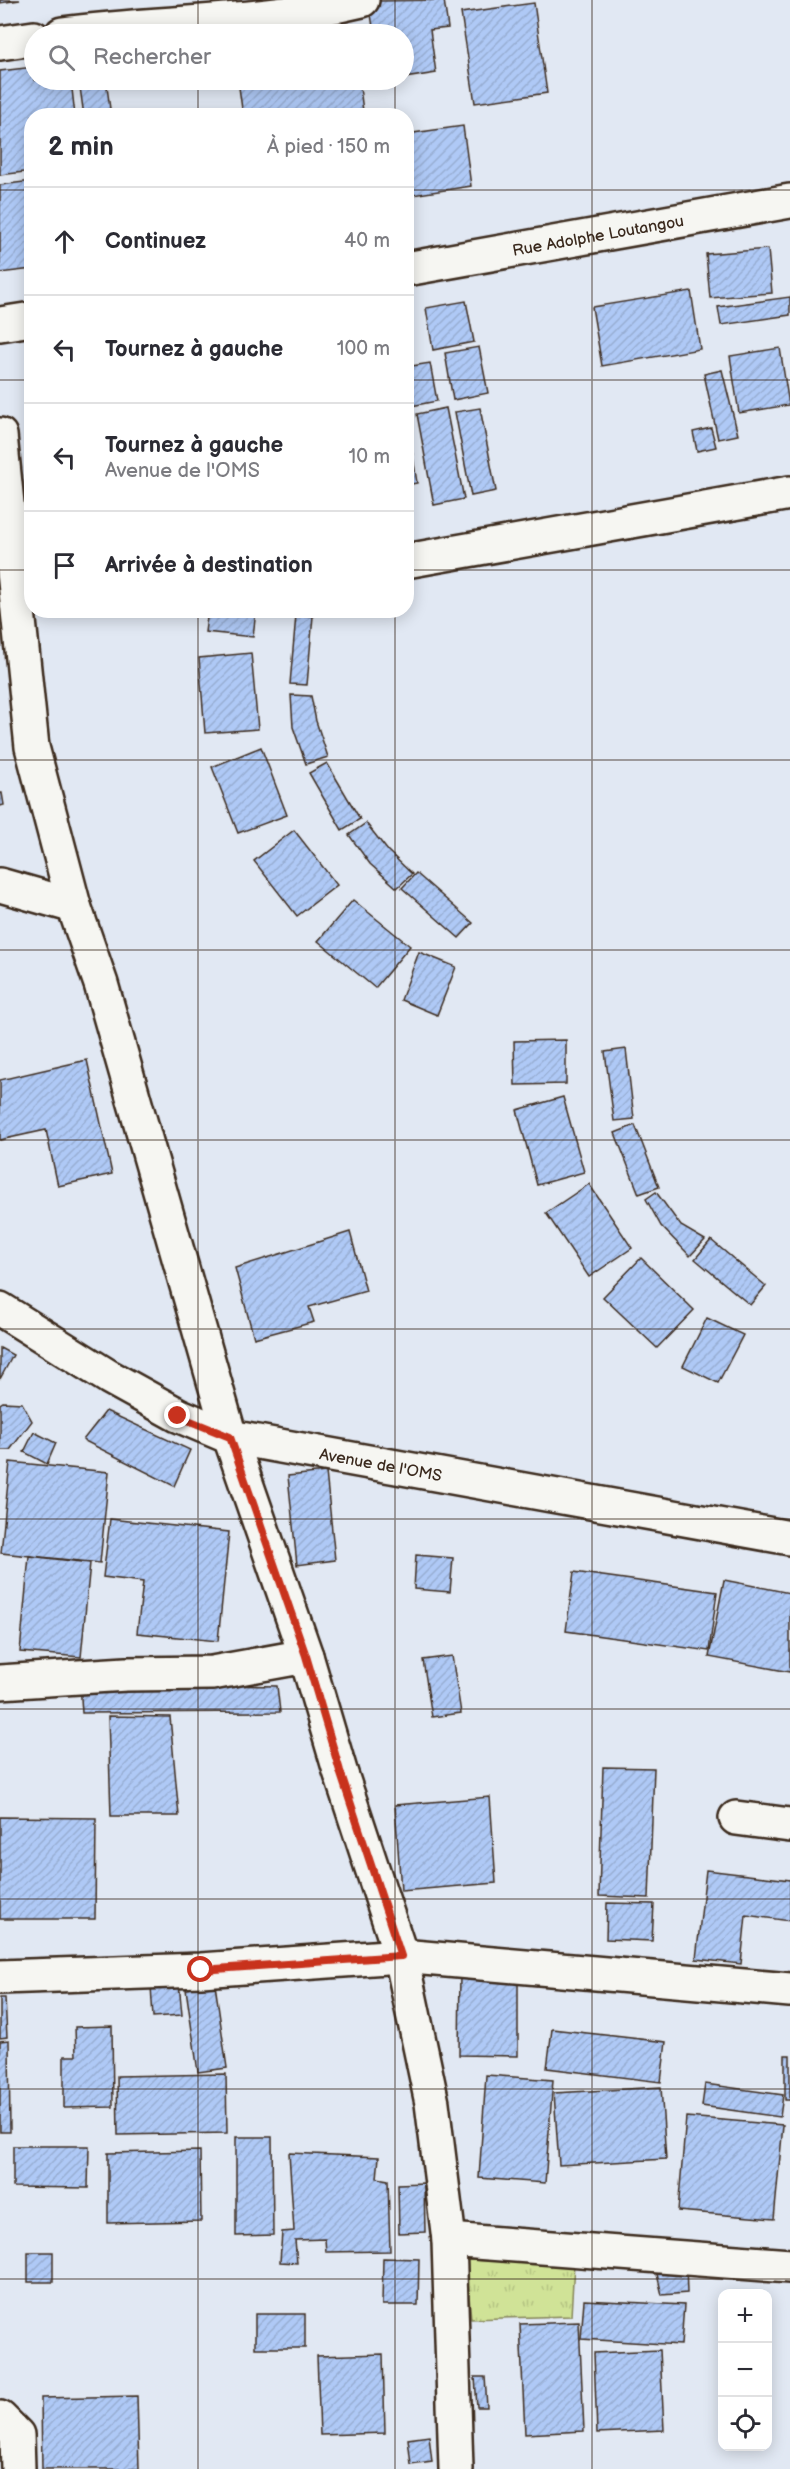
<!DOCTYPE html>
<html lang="fr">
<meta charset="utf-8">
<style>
:root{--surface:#fff;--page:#f2f2f3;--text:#2b2b33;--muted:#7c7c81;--line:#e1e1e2}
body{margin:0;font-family:"Balsamiq Sans",sans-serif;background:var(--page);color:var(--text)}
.controls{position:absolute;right:18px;bottom:18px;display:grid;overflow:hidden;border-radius:12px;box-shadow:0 3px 15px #0003}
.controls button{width:54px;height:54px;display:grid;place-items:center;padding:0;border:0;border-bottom:2px solid var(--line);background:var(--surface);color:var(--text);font:30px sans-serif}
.stop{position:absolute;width:18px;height:18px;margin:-14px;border:4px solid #c8321e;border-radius:50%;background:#fff}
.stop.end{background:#c8321e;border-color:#fff;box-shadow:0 2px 6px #0008}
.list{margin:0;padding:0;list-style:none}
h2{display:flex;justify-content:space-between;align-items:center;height:78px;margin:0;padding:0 24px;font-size:26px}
h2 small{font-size:20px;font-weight:400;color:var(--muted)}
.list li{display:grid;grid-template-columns:39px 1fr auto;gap:18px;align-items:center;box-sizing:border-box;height:108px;padding:0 24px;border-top:2px solid var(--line)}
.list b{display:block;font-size:22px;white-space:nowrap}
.list p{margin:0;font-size:20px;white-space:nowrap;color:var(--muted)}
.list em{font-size:20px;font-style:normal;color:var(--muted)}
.icon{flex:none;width:33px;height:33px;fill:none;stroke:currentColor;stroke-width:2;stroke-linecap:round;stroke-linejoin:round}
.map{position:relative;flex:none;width:790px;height:2469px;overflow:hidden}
.search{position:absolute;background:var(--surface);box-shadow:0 3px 15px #0003;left:24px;top:24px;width:390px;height:66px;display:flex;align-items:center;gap:15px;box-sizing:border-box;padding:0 21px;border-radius:33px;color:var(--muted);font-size:22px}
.panel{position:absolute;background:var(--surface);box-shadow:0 3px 15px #0003;left:24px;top:108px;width:390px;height:510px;border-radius:24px}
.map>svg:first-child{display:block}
.grass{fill:url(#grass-tufts);stroke:#86865a;stroke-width:1.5}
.building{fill:url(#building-hatch);stroke:#3b2a1e;stroke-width:1.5}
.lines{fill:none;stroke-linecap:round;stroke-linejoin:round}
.minor-casing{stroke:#3b2a1e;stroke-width:38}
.minor{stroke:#f6f6f2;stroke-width:33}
.route{stroke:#c8321e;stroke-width:8}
.grid{fill:none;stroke:#3b2a1e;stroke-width:1.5;stroke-opacity:0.55}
.labels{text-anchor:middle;stroke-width:5;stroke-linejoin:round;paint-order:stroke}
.street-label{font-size:16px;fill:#3b2a1e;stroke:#f6f6f2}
</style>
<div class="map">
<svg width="790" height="2469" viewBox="0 0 790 2469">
<defs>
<pattern id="grass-tufts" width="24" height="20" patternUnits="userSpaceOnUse" patternTransform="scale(1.5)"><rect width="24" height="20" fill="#d0e397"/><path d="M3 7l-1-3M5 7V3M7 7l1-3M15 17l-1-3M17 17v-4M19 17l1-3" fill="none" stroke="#b4c382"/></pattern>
<pattern id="building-hatch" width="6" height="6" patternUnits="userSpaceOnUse" patternTransform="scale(1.5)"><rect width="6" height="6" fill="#afc9f6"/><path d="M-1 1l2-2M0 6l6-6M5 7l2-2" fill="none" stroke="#97add2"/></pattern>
</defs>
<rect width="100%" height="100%" fill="#e1e8f3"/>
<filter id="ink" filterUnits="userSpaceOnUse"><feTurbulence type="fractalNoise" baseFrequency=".0167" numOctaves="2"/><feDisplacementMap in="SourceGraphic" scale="12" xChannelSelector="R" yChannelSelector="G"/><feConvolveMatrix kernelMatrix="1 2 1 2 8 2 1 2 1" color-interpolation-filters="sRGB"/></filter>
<g filter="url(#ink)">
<polygon class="grass" points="466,2260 574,2263 571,2316 471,2319"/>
<g class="building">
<polygon points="0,0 20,0 0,3"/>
<polygon points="444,0 448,28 430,30 436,73 404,78 404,34 374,34 369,1"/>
<polygon points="534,3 547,93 475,103 461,13"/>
<polygon points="325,21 327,34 281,34 280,28"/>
<polygon points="34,67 34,80 71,80 75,116 32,116 32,171 0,175 0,71"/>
<polygon points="79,80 106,80 111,116 84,116"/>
<polygon points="238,80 359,80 363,111 329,116 243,116"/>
<polygon points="463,126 471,186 406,196 406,134"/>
<polygon points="32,181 32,269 0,273 0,185"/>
<polygon points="768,249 772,293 710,298 706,254"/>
<polygon points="691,291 700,349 602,366 592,307"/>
<polygon points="790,297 790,315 721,325 718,307"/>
<polygon points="466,301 474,342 433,350 426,308"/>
<polygon points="479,347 488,393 453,400 445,353"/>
<polygon points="780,348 789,405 739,413 730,356"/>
<polygon points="430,363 437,401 406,407 406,367"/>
<polygon points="722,370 738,435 718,439 704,374"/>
<polygon points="446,408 464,499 434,505 417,414"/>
<polygon points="480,408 496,491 471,496 455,412"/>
<polygon points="406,412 417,483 406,485"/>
<polygon points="711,428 716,447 697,451 693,432"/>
<polygon points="208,610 256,610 253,637 205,632"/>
<polygon points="296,615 313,616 307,685 290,684"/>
<polygon points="251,653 258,729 205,733 199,658"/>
<polygon points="291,695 311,696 316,721 328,757 306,764 293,727"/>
<polygon points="261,747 287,815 238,833 212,767"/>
<polygon points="327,763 360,819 342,830 309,773"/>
<polygon points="0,793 2,793 4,805 0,806"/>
<polygon points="366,823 388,851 412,874 397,888 370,864 349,835"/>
<polygon points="294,830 337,885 297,916 254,861"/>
<polygon points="416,873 473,923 459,938 402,888"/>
<polygon points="353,900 410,946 375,988 318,941"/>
<polygon points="419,952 456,967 437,1015 401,1000"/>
<polygon points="566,1040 566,1084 515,1085 514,1041"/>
<polygon points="626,1049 634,1119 614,1121 605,1052"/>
<polygon points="87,1060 112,1174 58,1186 46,1130 0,1140 0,1080"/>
<polygon points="563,1097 584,1172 537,1185 517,1110"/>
<polygon points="635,1125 659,1187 639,1194 615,1133"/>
<polygon points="589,1184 632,1248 589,1277 546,1213"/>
<polygon points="656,1192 681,1226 705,1240 690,1256 661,1226 646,1199"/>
<polygon points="350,1232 366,1291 309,1307 314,1322 254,1338 235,1268"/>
<polygon points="711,1240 766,1286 750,1305 695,1259"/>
<polygon points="641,1258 694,1310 657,1348 603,1297"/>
<polygon points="707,1318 743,1335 718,1383 683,1366"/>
<polygon points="0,1348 13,1355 0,1379"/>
<polygon points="3,1402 22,1403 32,1421 10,1450 0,1450 0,1404"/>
<polygon points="106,1411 190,1450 174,1486 83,1440"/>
<polygon points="34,1432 56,1443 47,1464 24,1452"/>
<polygon points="10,1462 109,1472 100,1563 1,1553"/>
<polygon points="326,1472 335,1560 297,1565 288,1476"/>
<polygon points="110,1519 229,1532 218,1641 137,1633 143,1582 103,1577"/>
<polygon points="416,1555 453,1558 450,1592 414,1589"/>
<polygon points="29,1556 90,1563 81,1657 20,1652"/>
<polygon points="574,1572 717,1592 709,1651 566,1631"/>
<polygon points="724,1580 790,1593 790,1672 709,1657"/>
<polygon points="452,1656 461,1713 432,1717 423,1660"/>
<polygon points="80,1683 277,1686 280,1712 82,1713"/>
<polygon points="108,1716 170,1717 179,1816 111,1816"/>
<polygon points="603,1767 654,1768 649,1898 599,1896"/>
<polygon points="490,1797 496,1883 401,1891 395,1805"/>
<polygon points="0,1817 96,1818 95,1919 0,1919"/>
<polygon points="706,1870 790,1880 790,1921 746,1915 741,1964 696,1959"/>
<polygon points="607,1903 654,1904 652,1941 606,1939"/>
<polygon points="460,1972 518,1973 518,2056 459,2055"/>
<polygon points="179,1983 182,2015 153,2017 151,1986"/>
<polygon points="215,1984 227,2068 198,2072 186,1989"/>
<polygon points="0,1998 5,1998 7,2037 0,2038"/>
<polygon points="112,2026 113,2107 64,2108 64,2056 76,2056 75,2027"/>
<polygon points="552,2029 666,2042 661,2082 547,2068"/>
<polygon points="9,2040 10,2132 0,2132 0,2041"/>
<rect x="785" y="2055" width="5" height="45"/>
<polygon points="226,2074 227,2133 118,2135 117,2076"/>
<polygon points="486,2075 553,2080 545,2183 479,2178"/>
<polygon points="705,2084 783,2095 780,2117 702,2106"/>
<polygon points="661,2087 666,2159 559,2165 554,2093"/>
<polygon points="686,2117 783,2125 774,2219 678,2211"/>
<polygon points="236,2137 272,2137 273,2235 236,2236"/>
<polygon points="13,2146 89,2146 88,2188 13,2187"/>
<polygon points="200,2151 201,2221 108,2223 108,2153"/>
<polygon points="289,2153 379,2157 377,2178 388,2180 390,2251 326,2252 325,2239 295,2240 297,2263 280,2262 282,2232 294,2231"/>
<polygon points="424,2183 425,2232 399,2233 398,2184"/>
<rect x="28" y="2252" width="25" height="30"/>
<polygon points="383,2258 419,2259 418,2305 382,2305"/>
<polygon points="655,2266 686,2266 687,2293 662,2295"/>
<polygon points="584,2300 684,2305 681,2345 581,2339"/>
<rect x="255" y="2314" width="50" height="34"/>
<polygon points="579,2322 584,2431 525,2434 520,2324"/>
<polygon points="660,2350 664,2430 597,2433 594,2353"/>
<polygon points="383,2354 385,2433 320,2435 317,2356"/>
<polygon points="475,2377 485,2377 487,2407 477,2407"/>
<polygon points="137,2396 139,2469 42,2469 41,2398"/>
<polygon points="429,2436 432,2462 411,2465 408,2439"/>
</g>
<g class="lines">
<g class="minor-casing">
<g id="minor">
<path d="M62,34C161,21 264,24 362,0"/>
<polyline points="0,43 34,38"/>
<path id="s1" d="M406,269L790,201"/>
<polyline points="0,324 32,319"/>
<polyline points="0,435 32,747 74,906 101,984 230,1437 306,1656 340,1771 401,1956 432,2103 449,2240 456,2469"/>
<polyline points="406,561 790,493"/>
<polyline points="0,885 74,906"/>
<path id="s2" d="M0,1309L109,1377L178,1415L230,1437L790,1538"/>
<polyline points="0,1682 126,1674 212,1673 306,1656"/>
<polyline points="736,1818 790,1825"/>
<polyline points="0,1977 201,1970 401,1956 790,1990"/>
<polyline points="449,2240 790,2266"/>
<polyline points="0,2418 17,2435 18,2469"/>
</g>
</g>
<use href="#minor" class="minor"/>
</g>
</g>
<g class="lines" filter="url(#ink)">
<polyline class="route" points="178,1416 230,1437 306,1656 340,1771 401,1956 201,1970"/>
</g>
<path class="grid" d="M198,0V34M395,0V34M592,0V2469M198,80V116M395,80V116M0,190H32M406,190H790M0,380H32M406,380H790M0,570H32M406,570H790M198,610V2469M395,610V2469M0,760H790M0,950H790M0,1140H790M0,1329H790M0,1519H790M0,1709H790M0,1899H790M0,2089H790M0,2279H790"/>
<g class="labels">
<g class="street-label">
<text dy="6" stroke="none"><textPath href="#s1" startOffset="195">Rue Adolphe Loutangou</textPath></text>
<text dy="6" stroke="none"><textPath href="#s2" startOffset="417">Avenue de l'OMS</textPath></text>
</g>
</g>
</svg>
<div class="controls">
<button>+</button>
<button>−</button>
<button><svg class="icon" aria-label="locate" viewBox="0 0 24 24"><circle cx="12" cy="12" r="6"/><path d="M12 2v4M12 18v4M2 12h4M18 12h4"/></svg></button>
</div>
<div class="stop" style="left:201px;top:1970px"></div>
<div class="stop end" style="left:178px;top:1416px"></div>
<div class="search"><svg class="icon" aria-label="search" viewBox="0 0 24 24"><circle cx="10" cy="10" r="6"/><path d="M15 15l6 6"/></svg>Rechercher</div>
<section class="panel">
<h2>2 min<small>À pied · 150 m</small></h2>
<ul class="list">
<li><svg class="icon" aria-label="ahead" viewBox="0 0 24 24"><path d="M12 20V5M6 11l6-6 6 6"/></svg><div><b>Continuez</b></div><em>40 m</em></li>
<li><svg class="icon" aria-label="left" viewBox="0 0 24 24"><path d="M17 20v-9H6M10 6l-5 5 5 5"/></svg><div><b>Tournez à gauche</b></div><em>100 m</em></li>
<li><svg class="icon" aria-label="left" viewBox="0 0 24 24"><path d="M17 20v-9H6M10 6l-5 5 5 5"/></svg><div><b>Tournez à gauche</b><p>Avenue de l'OMS</p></div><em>10 m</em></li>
<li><svg class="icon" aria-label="arrive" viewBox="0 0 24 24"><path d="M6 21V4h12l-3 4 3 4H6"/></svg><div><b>Arrivée à destination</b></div></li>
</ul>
</section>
</div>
